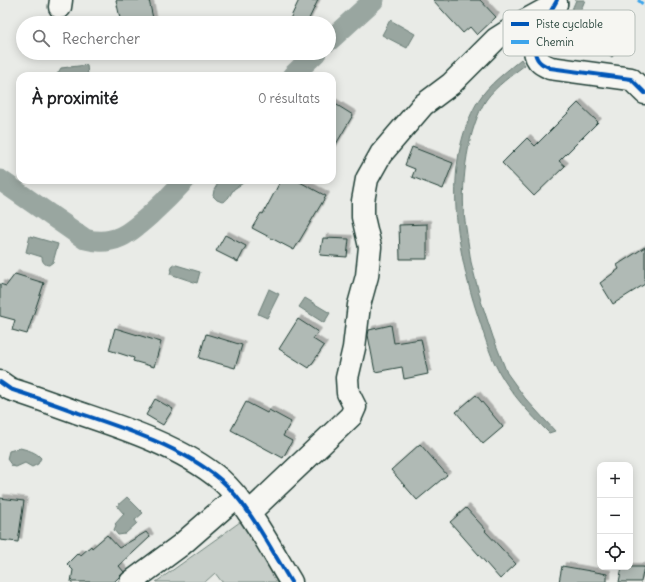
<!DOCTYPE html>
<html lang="fr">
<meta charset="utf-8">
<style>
:root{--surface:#fff;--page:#f2f2f2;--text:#202124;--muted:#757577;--line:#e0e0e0}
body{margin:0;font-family:Delius,sans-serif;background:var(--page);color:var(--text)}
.controls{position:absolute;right:12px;bottom:12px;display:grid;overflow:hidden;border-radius:8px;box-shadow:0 2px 10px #0003}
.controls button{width:36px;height:36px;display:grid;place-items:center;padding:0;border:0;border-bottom:1px solid var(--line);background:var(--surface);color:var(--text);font:20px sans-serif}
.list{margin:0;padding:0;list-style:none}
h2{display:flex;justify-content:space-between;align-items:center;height:52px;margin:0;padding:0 16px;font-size:17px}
h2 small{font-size:13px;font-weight:400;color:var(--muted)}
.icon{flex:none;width:22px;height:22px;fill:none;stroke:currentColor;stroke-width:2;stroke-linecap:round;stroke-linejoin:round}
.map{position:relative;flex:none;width:645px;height:582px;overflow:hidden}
.search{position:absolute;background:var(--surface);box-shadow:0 2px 10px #0003;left:16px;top:16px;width:320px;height:44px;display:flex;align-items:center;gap:10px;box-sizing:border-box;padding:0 14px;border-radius:22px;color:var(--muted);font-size:15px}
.panel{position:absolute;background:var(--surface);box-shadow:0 2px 10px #0003;left:16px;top:72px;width:320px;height:112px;border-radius:12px}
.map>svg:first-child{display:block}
.green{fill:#c7cec9;stroke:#73867e}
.water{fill:#99a6a0;stroke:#687c75}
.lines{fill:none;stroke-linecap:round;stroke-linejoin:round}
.canal{stroke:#99a6a0;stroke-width:21}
.building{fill:#b0bab5;stroke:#1f3d34;filter:url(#shadow)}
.minor-casing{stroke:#1f3d34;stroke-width:25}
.minor{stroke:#f6f6f2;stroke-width:22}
.quiet{stroke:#3da4eb;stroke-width:3;stroke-dasharray:6 3;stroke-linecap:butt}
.cycleway-casing{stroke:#f6f6f2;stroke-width:6}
.cycleway{stroke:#0057b8;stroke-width:4}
.key{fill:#f6f6f2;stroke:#b6beb9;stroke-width:1}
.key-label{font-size:11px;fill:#1f3d34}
</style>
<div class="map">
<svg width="645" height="582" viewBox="0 0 645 582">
<defs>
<filter id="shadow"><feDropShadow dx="3.5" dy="-3.5" stdDeviation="0" flood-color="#0004"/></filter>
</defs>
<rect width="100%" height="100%" fill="#e9ebe7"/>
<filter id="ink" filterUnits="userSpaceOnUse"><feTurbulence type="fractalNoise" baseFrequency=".025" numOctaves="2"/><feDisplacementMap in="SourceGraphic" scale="8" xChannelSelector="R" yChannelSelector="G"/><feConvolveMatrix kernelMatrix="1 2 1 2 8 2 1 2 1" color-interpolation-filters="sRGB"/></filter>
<g filter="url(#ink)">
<polygon class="green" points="240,522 280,582 222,582 215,573 205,582 156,582"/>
<g class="water">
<path d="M576,0H585L576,22L572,28L551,45L548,39C566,26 568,19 576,0Z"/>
<polygon points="390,20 415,34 407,48 382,35"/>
<path d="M521,59L525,65C512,75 496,86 486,100C468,127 461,182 464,214L471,262L481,301L493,337L507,373L525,398L555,431L549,433C530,414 511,394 498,370C490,355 485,338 480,322C457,255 440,165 478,101C489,84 506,72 521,59Z"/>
<polygon points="87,65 88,76 56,76 61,68"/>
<path d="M220,180H246C243,184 238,186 234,189C230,194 229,200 222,202L217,200L213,196L214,190Z"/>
<path d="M30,236L58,244L53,262L49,265C44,265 42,261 42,257L26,252Z"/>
<polygon points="173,264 200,272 197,283 170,274"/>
<polygon points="269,289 279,294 267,318 258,314"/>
<polygon points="305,298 330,313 324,323 299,307"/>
<path d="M20,448C28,450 36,452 41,458L38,464L32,467L25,463L16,467L12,466L7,459L9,451Z"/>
<polygon points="127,497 143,513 135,520 137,523 125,534 118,535 114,530 116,525 115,524 124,514 117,506"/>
</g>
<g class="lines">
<g class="canal">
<polyline points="329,41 374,0"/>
<polyline points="292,76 316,53"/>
<path d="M0,180L85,239C114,247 130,233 150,215C162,204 174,192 185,180"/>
</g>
</g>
<g class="building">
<polygon points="116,0 149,0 154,23 121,23"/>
<polygon points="299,0 318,0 307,23 288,23"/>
<polygon points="433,0 480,0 496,17 477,35 470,27 463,33"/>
<polygon points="599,15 628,39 612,57 600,47 593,51 579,39"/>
<polygon points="332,102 353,115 332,151"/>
<polygon points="578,103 598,122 559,161 565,166 534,196 502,163 527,138 535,146"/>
<polygon points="412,147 453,163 443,189 412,177 415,169 405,165"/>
<polygon points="281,180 296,180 326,196 294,250 252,228 261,213 263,214"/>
<polygon points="427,224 427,259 400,259 399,225"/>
<polygon points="225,235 246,246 238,262 216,251"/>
<polygon points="323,238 349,239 347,257 320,255"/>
<polygon points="645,247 645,284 613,304 600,283 619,269 617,265"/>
<polygon points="15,274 44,283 27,334 12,330 15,320 0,316 0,284 6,286"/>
<polygon points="298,319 318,332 313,339 324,346 309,368 279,349"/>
<polygon points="391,325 394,343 421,339 428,374 404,379 402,367 375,372 368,335 369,330"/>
<polygon points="115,328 161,342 154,367 133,361 134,358 109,350"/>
<polygon points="206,334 242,345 235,368 199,358"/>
<polygon points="476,395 503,427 483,444 456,412"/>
<polygon points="155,399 173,409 163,425 146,415"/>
<polygon points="246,402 267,413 269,410 291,422 283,436 292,441 283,458 231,430"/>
<polygon points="420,444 447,475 417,500 391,470"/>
<polygon points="0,498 24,501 18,542 0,540"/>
<polygon points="466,508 486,530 485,531 516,564 500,579 450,522"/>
<polygon points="146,532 150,537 119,566 124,572 114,582 71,582 73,570 67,564 78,553 81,555 91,546 92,548 107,535 119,548"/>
<polygon points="562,566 607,574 607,582 559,582"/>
<polygon points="622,567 644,567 641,582 619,582"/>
</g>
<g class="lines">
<g class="minor-casing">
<g id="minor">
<path d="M556,3C549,17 524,48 541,63C543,65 547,66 550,68L631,79L645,93"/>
<polyline points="60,7 61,0"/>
<path d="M0,382L10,389C32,396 54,404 76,412C124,428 182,447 221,480C248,504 272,551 291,582"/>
<polyline points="249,513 351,416 355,407 348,393 347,378 354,348 359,305 367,276 370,247 363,217 363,201 367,179 381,154 423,105 451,84 496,39 523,22 556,4"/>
<polyline points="131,582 181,545 236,497"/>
</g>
</g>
<use href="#minor" class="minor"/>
<polyline class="quiet" points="638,0 645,6"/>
<g class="cycleway-casing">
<g id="cycleway">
<path d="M557,0C550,15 523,48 541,63C543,65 547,66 550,68L631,79L645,93"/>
<path d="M0,382L10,389C32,396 54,404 76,412C124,428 182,447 221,480C248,504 272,551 291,582"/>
</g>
</g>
<use href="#cycleway" class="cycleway"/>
</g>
</g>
<rect x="503" y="10" width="132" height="46" rx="6" class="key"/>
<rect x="511" y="22" width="18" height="4" fill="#0057b8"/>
<rect x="511" y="40" width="18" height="4" fill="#3da4eb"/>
<g class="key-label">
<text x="536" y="28">Piste cyclable</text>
<text x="536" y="46">Chemin</text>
</g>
</svg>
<div class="controls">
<button>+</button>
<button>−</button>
<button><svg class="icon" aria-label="locate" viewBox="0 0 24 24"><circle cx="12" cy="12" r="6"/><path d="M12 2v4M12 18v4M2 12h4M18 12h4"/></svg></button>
</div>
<div class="search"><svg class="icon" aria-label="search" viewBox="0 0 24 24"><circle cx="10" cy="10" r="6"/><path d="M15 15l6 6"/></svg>Rechercher</div>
<section class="panel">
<h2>À proximité<small>0 résultats</small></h2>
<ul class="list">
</ul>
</section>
</div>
